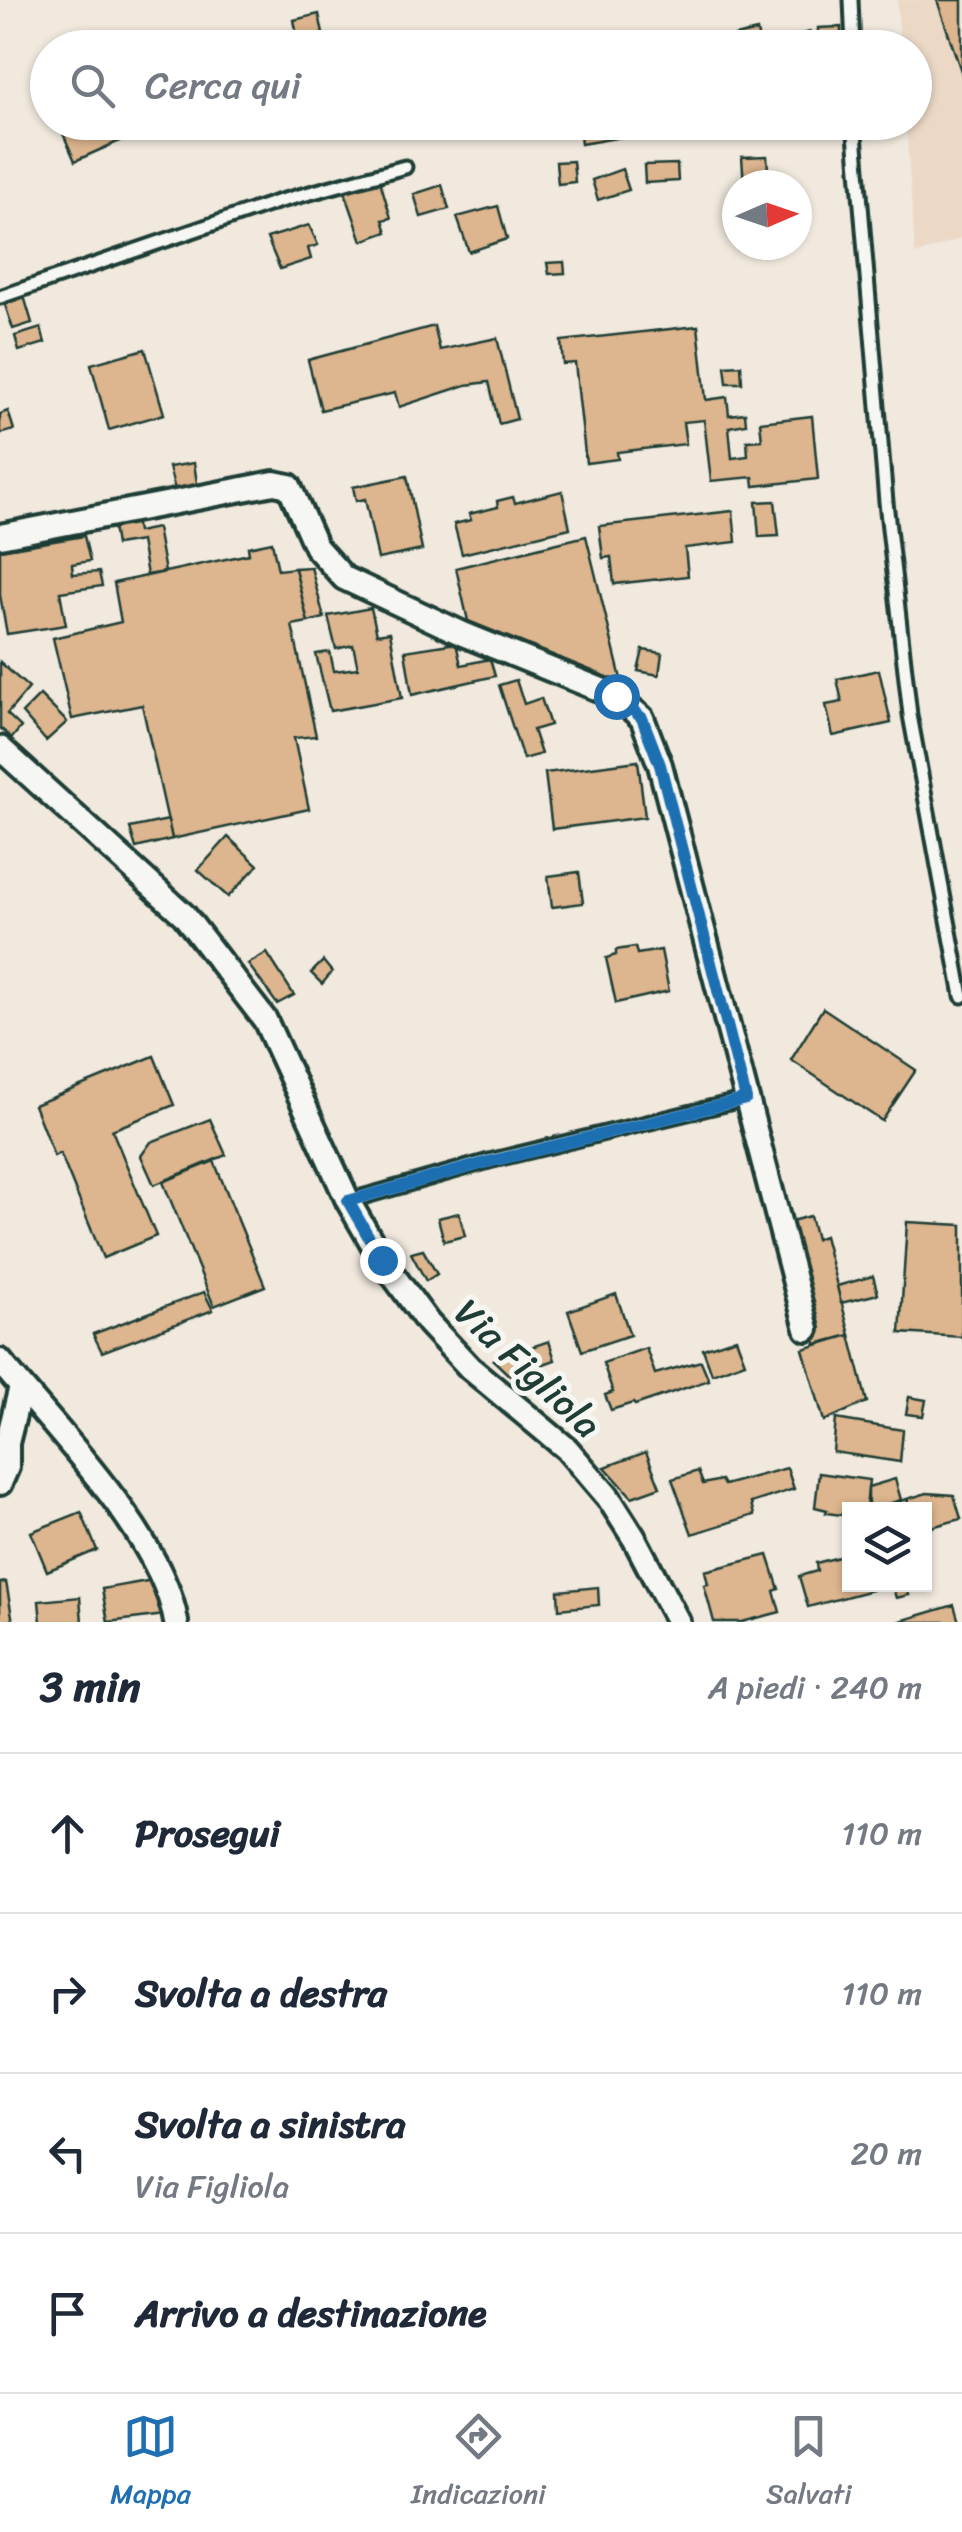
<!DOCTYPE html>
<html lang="it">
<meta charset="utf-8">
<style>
:root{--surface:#fff;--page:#f6f6f7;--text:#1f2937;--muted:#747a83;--line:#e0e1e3;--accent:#1f6fb2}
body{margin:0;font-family:Sriracha,sans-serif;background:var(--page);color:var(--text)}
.controls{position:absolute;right:30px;bottom:30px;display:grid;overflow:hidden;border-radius:0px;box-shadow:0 2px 8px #0004}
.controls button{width:90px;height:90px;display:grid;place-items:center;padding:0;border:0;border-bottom:2px solid var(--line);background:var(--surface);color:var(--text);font:50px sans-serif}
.compass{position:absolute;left:722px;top:170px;width:90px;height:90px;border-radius:50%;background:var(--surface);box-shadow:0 2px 8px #0004;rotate:88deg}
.stop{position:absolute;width:30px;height:30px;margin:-22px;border:8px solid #1f6fb2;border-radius:50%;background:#fff}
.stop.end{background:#1f6fb2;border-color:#fff;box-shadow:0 2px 10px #0008}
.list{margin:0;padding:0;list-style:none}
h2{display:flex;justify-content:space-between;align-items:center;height:130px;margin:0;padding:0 40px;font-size:42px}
h2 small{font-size:32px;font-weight:400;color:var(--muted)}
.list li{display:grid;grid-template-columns:65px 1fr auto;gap:30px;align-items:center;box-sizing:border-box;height:160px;padding:0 40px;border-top:2px solid var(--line)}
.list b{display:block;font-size:38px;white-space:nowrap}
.list p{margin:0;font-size:32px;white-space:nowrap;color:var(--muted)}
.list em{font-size:32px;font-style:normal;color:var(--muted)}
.icon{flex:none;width:55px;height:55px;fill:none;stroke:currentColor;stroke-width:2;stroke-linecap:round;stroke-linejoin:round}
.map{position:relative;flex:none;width:962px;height:1622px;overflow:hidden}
.search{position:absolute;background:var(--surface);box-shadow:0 2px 8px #0004;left:30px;right:30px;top:30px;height:110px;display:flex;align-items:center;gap:25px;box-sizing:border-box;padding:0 35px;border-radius:55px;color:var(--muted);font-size:38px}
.sheet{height:770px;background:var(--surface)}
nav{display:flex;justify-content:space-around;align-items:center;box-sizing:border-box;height:140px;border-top:2px solid var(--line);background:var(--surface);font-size:28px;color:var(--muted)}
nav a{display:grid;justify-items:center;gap:5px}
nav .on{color:var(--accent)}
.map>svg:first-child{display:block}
.built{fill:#ebd9c6}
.building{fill:#ddb58e;stroke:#1f3d34;stroke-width:2.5}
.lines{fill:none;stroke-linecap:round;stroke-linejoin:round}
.service-casing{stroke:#1f3d34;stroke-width:19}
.minor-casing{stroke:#1f3d34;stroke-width:30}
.service{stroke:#f6f6f2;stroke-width:11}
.minor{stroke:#f6f6f2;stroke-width:22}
.route{stroke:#1f6fb2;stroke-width:12}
.labels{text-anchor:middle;stroke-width:10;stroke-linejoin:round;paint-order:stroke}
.street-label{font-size:38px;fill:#1f3d34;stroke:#f6f6f2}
</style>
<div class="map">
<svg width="962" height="1622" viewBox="0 0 962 1622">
<rect width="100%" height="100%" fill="#f1e9de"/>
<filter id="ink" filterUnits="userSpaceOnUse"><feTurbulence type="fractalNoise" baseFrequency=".01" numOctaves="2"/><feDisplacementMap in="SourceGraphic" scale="20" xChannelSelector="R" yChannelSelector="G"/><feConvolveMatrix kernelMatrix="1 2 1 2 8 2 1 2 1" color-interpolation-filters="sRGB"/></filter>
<g filter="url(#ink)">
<polygon class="built" points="897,0 962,0 962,238 915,255 906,123 914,122 914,48 900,47"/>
<g class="building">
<polygon points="937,0 962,0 962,74"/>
<polygon points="319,14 323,34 298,40 294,20"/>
<polygon points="841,27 841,48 818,48 818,28"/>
<polygon points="757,31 760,45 738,48 735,36"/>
<polygon points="810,32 814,48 767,48 766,43"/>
<polygon points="58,122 114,122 122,140 75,161"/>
<polygon points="596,122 645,122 646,133 581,144 579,128"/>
<polygon points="645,122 683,122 684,132 647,137"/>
<polygon points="767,156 769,185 744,185 742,157"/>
<polygon points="573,161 575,182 558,184 556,162"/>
<polygon points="677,164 678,181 645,183 644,165"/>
<polygon points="622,169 629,190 598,200 592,180"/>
<polygon points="380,181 391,218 383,220 387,232 362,241 345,192"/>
<polygon points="442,185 449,209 421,217 414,194"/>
<polygon points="498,206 507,239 469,252 457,217"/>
<polygon points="309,225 318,245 308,248 311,259 280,269 267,238"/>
<polygon points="564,262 565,273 549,274 547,263"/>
<polygon points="24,296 32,323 13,329 4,302"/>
<polygon points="434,326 440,350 497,338 517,419 499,424 489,382 466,385 399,407 395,393 321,410 308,360"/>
<polygon points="698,326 706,400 727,397 729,415 745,413 746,424 729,427 732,458 748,456 747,441 762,440 760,422 812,416 818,479 754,486 753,477 711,481 704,420 683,422 686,444 617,452 618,459 586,463 575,363 563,364 561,341"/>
<polygon points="41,328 45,343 19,351 15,336"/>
<polygon points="145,349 164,414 109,430 91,364"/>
<polygon points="741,365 742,383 727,383 725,366"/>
<polygon points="8,411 14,430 0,434 0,414"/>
<polygon points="194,463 198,490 176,494 169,467"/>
<polygon points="407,476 422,550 378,559 365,499 356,501 353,487"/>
<polygon points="562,491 570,528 462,554 454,524 471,520 469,514 498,507 497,501 513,497 515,503"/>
<polygon points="775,501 779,536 759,537 756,502"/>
<polygon points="733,511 736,542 685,548 688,576 614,584 611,557 603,558 599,526"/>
<polygon points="135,518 137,532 157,528 165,572 147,575 141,541 116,545 113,527 116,522"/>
<polygon points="84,536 90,561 72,564 73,574 99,572 102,586 60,592 66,625 7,634 0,595 0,550"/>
<polygon points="586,536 622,683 468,621 456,568"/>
<polygon points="272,542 278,570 295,568 308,622 292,625 316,736 294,738 309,809 172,839 142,705 72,719 53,638 121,622 114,583 249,554 248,547"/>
<polygon points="311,567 324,618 308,622 295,568"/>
<polygon points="371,608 377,634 390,632 402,698 330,711 316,654 330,652 334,671 358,668 353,645 336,649 328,616"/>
<polygon points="456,643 461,665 490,659 495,676 412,695 405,651"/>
<polygon points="643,650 662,653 659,675 638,671"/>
<polygon points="0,662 29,688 7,714 21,727 12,738 0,728"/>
<polygon points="879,670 891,723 833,736 826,705 842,702 837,679"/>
<polygon points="516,680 524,704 541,698 550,725 533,730 541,754 523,759 499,685"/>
<polygon points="40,695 67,722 46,741 22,713"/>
<polygon points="638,761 645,817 552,829 545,773"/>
<polygon points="168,820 172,839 136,848 130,828"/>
<polygon points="228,837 258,865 228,897 198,870"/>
<polygon points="579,872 583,903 552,907 548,876"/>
<polygon points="635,947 637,954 661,950 669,991 616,1003 606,958 616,955 616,950"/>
<polygon points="267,953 294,995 277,1004 248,964"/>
<polygon points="323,961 332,972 322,984 311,973"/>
<polygon points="823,1008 916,1070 882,1121 791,1060"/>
<polygon points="154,1056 174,1105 112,1130 156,1236 103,1258 60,1153 54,1156 34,1105"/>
<polygon points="210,1119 226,1155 154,1185 141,1156 151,1142"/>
<polygon points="214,1161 265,1286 214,1306 163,1182"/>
<polygon points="459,1213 465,1236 444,1241 438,1218"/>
<polygon points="810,1216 816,1239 824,1236 850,1335 816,1344 784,1223"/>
<polygon points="907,1222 962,1225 962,1337 900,1333"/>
<polygon points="423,1250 437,1274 426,1281 411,1253"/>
<polygon points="873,1276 878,1294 841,1303 837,1286"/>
<polygon points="204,1292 213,1310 102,1352 93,1334"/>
<polygon points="616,1294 630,1335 582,1351 568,1311"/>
<polygon points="850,1335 867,1402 824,1421 803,1349"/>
<polygon points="736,1338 745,1362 712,1374 703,1349"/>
<polygon points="549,1341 555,1360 510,1376 493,1360"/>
<polygon points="646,1348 655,1374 701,1361 709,1380 635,1405 633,1403 611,1410 605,1395 613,1392 603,1363"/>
<polygon points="909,1397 926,1400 923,1416 906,1414"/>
<polygon points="836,1419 903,1430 900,1462 833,1452"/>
<polygon points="646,1452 660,1487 632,1497 605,1467"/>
<polygon points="787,1468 794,1489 751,1503 754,1515 692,1534 672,1479 698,1471 703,1484 721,1480 724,1485"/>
<polygon points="819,1473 869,1480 866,1508 850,1510 850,1516 826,1513 827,1510 815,1507"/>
<polygon points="895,1479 901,1500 868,1510 868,1487"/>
<polygon points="927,1493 954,1495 961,1519 924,1529 924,1510 910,1510 907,1499"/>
<polygon points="907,1499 910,1510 883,1510 882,1507"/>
<polygon points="81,1512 97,1550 47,1571 31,1532"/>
<polygon points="850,1554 850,1584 870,1584 872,1590 808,1607 799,1576 817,1571 816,1563"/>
<polygon points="768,1555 779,1589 774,1591 780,1612 742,1622 714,1622 704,1585 708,1584 705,1571"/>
<polygon points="153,1580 165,1615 108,1622 102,1589"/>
<polygon points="6,1582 13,1622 0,1622 0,1583"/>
<polygon points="892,1584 906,1584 909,1595 896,1598"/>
<polygon points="598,1587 599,1605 559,1609 558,1591"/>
<polygon points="80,1597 82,1622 41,1622 39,1601"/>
<polygon points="954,1605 959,1622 897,1622"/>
</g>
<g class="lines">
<g class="service-casing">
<g id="service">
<polyline points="851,0 853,48"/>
<polyline points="854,122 886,502 910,715 962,996"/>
<polyline points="0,297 277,202 405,167"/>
<polyline points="348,1201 489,1161 746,1099"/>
</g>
</g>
<g class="minor-casing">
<g id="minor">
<polyline points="0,536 274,483 289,486 316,547 344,578 463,634 616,696 642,718 660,765 807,1329"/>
<polyline points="0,748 184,915 265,1020 348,1201 382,1260 428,1323 470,1368 567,1449 608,1497 634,1538 678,1622"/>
<path d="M0,1361C53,1427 163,1537 176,1622"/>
<polyline points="0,1483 7,1467 7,1443 21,1387"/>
</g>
</g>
<use href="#service" class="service"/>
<use href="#minor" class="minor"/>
</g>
</g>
<g class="lines" filter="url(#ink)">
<polyline class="route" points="382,1260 348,1201 488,1162 746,1099 660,765 642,718 616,696"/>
</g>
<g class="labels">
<g class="street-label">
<text transform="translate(528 1368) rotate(43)" y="13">Via Figliola</text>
</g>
</g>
</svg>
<div class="controls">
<button><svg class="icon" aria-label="layers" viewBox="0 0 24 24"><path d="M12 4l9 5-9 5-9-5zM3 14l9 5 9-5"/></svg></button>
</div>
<svg class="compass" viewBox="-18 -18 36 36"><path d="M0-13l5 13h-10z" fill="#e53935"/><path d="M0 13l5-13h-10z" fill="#747a83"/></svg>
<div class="stop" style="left:616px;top:696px"></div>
<div class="stop end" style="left:382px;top:1260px"></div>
<div class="search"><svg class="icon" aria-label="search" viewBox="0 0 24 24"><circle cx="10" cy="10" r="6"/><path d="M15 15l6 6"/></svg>Cerca qui</div>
</div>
<section class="sheet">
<h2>3 min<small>A piedi · 240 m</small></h2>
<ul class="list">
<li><svg class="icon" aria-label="ahead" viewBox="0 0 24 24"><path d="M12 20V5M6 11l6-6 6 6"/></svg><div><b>Prosegui</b></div><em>110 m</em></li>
<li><svg class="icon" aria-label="right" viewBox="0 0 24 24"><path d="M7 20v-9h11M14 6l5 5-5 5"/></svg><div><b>Svolta a destra</b></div><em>110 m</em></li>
<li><svg class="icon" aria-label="left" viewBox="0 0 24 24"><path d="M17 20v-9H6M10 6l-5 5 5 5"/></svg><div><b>Svolta a sinistra</b><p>Via Figliola</p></div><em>20 m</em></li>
<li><svg class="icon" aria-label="arrive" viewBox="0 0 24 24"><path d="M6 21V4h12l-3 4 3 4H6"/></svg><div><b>Arrivo a destinazione</b></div></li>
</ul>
</section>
<nav>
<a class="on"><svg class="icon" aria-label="map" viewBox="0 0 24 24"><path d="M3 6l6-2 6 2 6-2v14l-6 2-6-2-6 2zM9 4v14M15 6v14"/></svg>Mappa</a>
<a><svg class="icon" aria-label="directions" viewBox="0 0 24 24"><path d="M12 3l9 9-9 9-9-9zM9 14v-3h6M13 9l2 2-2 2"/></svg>Indicazioni</a>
<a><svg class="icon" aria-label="saved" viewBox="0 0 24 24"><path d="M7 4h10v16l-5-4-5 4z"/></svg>Salvati</a>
</nav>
